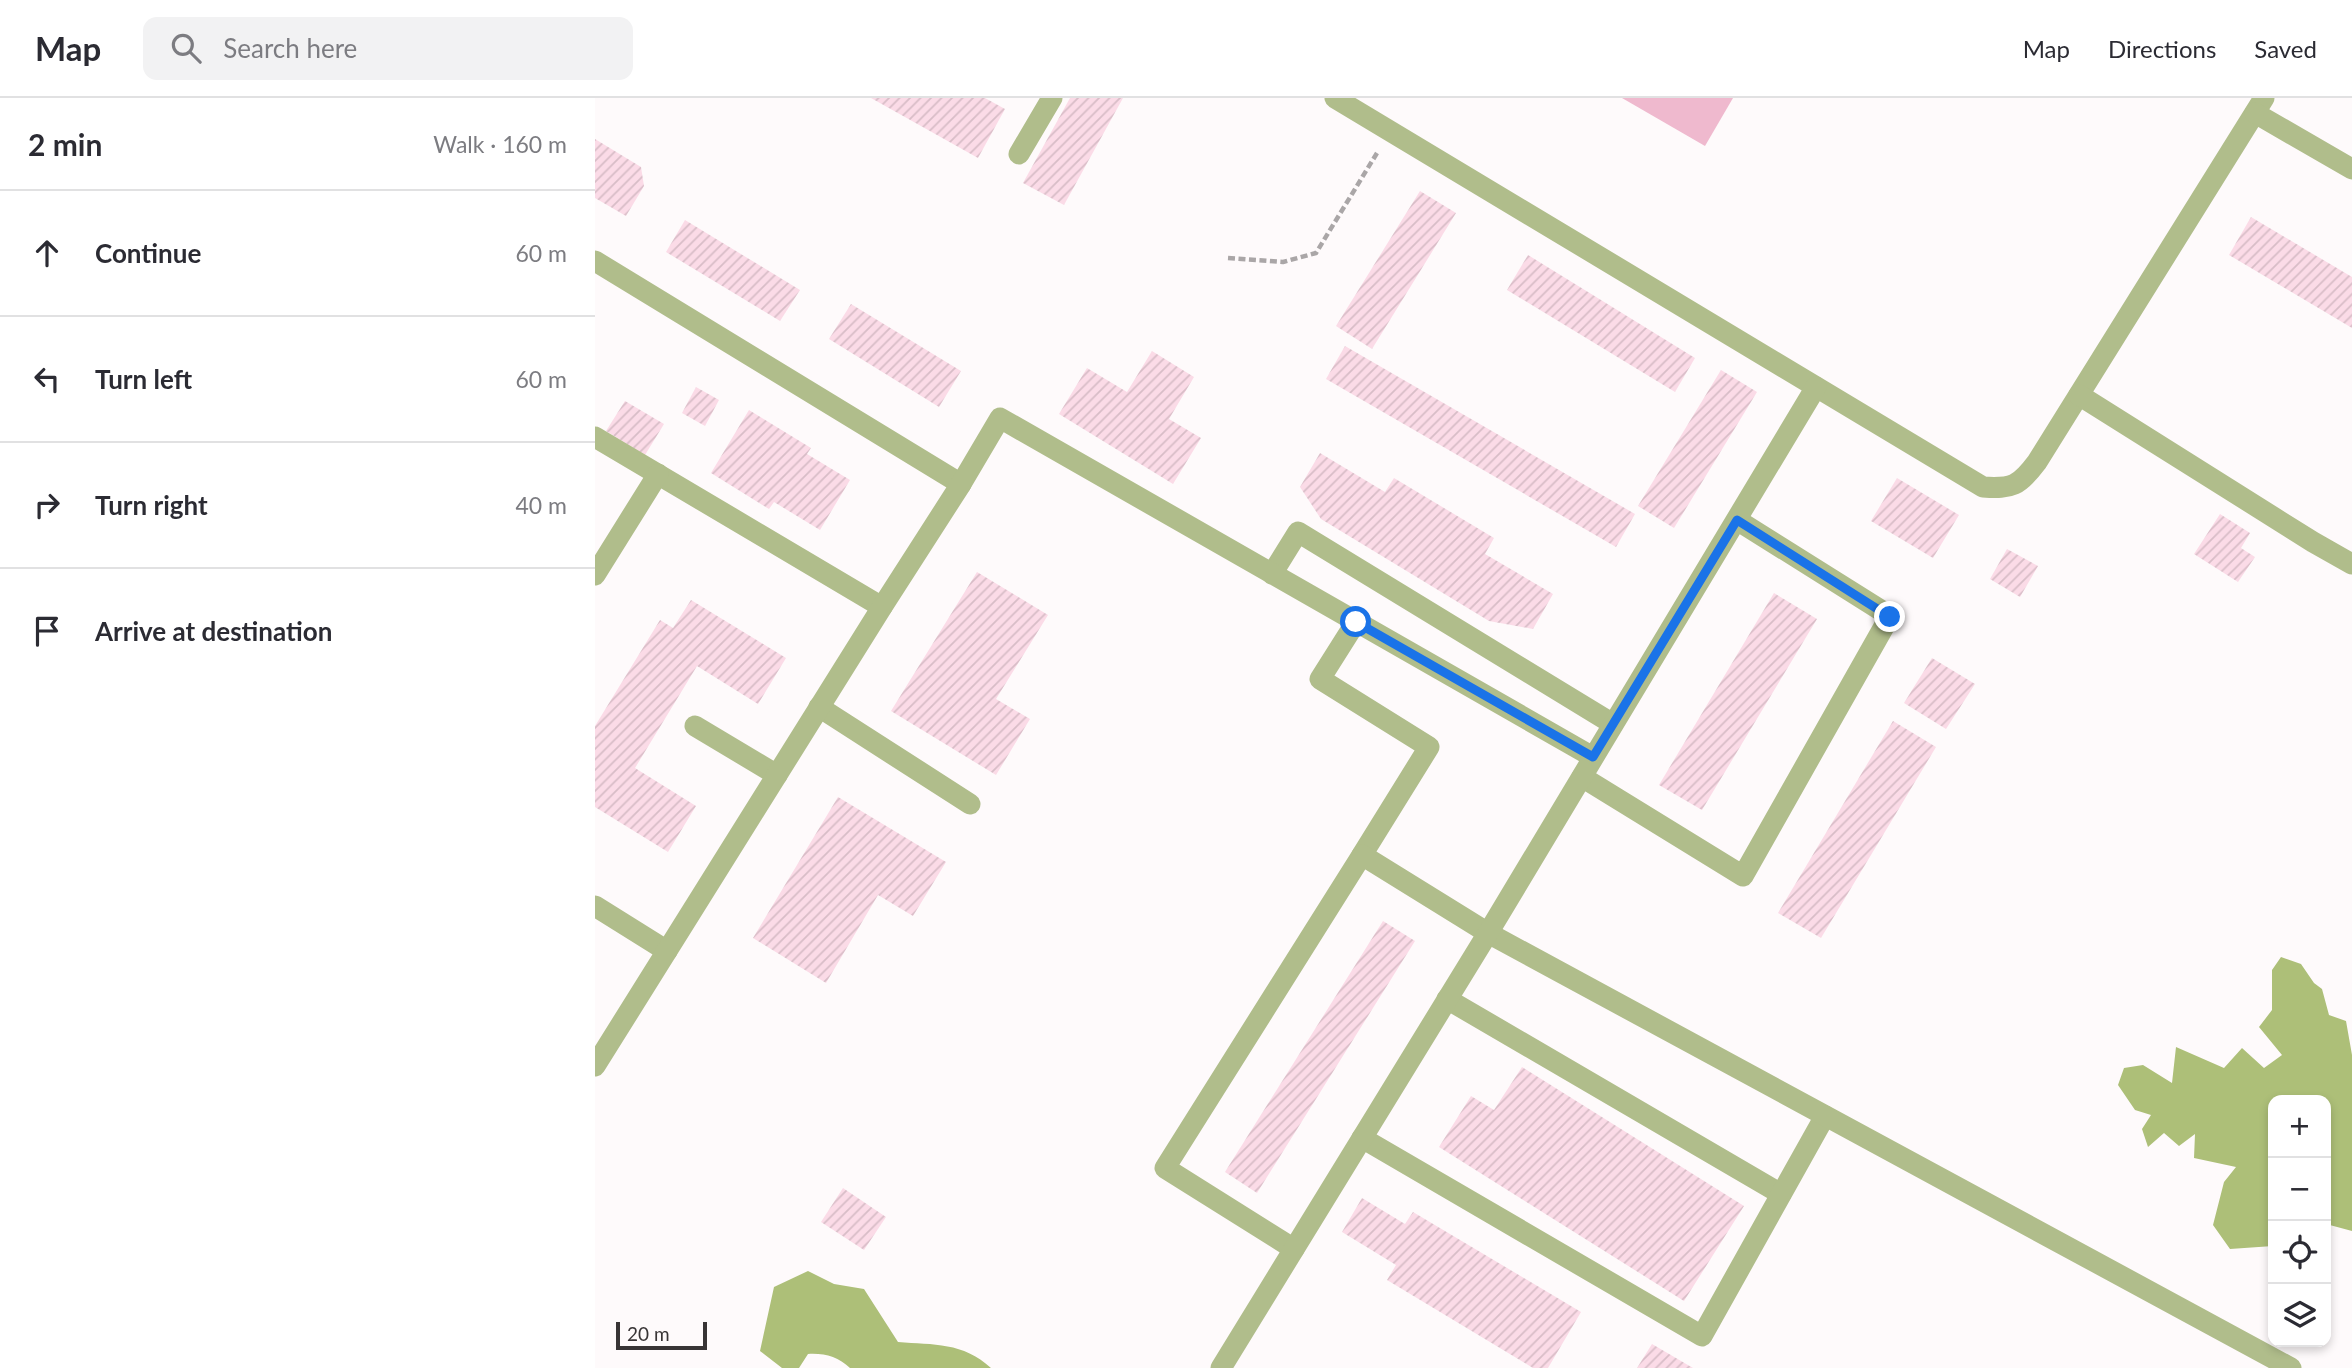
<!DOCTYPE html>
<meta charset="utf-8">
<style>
:root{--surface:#fff;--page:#f2f2f3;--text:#2b2b33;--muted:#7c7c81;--line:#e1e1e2}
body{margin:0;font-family:Lato,sans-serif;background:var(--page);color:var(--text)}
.controls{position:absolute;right:21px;bottom:21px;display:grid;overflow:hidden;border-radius:14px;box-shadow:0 4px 10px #0003}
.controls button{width:63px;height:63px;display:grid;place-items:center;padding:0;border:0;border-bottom:2px solid var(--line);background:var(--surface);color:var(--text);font:35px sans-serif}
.scale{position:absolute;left:21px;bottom:18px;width:91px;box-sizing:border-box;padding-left:7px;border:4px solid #383435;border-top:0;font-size:19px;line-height:24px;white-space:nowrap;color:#383435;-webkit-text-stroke:5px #fefafb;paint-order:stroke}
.stop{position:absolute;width:21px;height:21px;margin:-16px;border:5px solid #1a73e8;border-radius:50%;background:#fff}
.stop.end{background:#1a73e8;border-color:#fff;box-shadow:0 2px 7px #0008}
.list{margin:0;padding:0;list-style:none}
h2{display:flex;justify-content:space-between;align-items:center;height:91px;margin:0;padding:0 28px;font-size:30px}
h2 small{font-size:23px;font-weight:400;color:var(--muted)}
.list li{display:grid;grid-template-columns:46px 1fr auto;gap:21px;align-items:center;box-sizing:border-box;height:126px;padding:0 28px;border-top:2px solid var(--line)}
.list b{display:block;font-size:26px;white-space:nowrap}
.list em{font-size:23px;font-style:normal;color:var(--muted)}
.icon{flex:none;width:38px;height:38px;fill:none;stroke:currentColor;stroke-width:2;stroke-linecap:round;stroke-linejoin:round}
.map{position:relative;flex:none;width:1757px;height:1270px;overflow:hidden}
header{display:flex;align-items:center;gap:42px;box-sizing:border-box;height:98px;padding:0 35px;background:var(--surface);border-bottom:2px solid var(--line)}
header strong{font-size:33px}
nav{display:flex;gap:38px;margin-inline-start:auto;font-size:24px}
.search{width:490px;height:63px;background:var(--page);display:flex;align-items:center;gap:18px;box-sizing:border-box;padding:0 24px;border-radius:14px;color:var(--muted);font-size:26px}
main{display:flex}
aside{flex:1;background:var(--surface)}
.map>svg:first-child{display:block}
.green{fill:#efb9ce}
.water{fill:#adbf78}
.building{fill:url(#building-hatch)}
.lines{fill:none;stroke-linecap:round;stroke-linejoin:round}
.path{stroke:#aaa6a7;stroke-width:4.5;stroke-dasharray:7 3.5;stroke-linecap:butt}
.minor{stroke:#b0bd8b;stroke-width:21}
.route{stroke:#1a73e8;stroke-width:9}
</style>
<header>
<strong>Map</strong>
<div class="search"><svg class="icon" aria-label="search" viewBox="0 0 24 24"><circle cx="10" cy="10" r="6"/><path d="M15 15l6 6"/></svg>Search here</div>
<nav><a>Map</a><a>Directions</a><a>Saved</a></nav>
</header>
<main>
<aside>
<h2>2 min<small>Walk · 160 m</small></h2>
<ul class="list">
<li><svg class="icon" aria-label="ahead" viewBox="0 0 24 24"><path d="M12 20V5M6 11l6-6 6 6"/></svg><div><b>Continue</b></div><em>60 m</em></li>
<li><svg class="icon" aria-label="left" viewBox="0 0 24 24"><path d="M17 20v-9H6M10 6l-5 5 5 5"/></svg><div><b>Turn left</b></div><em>60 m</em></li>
<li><svg class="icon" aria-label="right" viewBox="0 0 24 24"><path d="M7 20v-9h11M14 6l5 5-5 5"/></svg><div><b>Turn right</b></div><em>40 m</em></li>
<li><svg class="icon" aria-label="arrive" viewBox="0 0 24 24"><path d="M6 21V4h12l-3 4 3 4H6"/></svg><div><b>Arrive at destination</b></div></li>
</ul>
</aside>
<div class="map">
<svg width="1757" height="1270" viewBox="0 0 1757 1270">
<defs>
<pattern id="building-hatch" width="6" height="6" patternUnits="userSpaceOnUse" patternTransform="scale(1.75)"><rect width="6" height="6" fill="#fbdbe7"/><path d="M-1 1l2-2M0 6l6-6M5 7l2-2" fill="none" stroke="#d8bdc7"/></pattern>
</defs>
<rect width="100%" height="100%" fill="#fefafb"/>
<polygon class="green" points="1027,0 1138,0 1110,48"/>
<g class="water">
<polygon points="1686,859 1706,866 1719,885 1727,891 1734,917 1751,923 1757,957 1757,1133 1731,1126 1731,1002 1678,1002 1678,1148 1635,1151 1618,1127 1629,1084 1641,1069 1599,1060 1600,1036 1584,1048 1569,1035 1553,1049 1547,1031 1556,1017 1540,1012 1523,987 1529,970 1548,967 1577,985 1581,949 1629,970 1647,950 1669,970 1687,957 1664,929 1677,912 1677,872"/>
<path d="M213,1173L239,1186L269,1191L303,1244C339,1247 368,1244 396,1270H255C243,1259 230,1255 213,1256L204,1270H187L165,1253L179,1189Z"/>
</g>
<g class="building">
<polygon points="276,0 390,0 410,11 383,60"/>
<polygon points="475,0 528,0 469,107 428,85"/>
<polygon points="0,41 46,69 49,88 31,118 0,100"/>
<polygon points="825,93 861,115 777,251 741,228"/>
<polygon points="1656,119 1757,179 1757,230 1634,157"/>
<polygon points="90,122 205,192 185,223 71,154"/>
<polygon points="933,157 1100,260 1080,294 912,192"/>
<polygon points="256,206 366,273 344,309 234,241"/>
<polygon points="750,248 1040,416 1021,449 731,281"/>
<polygon points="557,253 599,279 574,321 606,340 578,386 464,316 492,270 532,294"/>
<polygon points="1126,272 1162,294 1079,430 1043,408"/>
<polygon points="101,289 124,302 110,328 87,315"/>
<polygon points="30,303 69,326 50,357 11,333"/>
<polygon points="154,312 216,350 212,356 255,382 225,432 179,404 174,411 116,375"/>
<polygon points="725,355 790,394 799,380 899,440 890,456 958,496 938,531 894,523 726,421 705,389"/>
<polygon points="1302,380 1364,417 1338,460 1276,423"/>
<polygon points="1625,416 1655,435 1646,450 1660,459 1643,484 1599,456"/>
<polygon points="1412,451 1443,468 1425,499 1395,481"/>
<polygon points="382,474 453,517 401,601 435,621 401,677 296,613"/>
<polygon points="1179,495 1222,521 1107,712 1064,687"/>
<polygon points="96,502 191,560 163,606 102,568 40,670 101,708 73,754 0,709 0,628 65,522 78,530"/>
<polygon points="1337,560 1380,586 1351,631 1309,605"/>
<polygon points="1298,623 1341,649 1226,840 1183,815"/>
<polygon points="243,699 351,764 318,818 283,797 231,885 158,840"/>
<polygon points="788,823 820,843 662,1095 630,1074"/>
<polygon points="927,969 1149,1108 1089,1203 844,1049 876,998 899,1012"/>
<polygon points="248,1090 291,1119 269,1152 226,1124"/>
<polygon points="767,1100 810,1126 818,1114 986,1214 953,1270 938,1270 792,1182 801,1167 747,1134"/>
<polygon points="1057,1246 1098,1270 1042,1270"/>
</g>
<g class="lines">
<polyline class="path" points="633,160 688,164 721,155 782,55"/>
<g class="minor">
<path d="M740,0L1388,389C1417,391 1424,388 1442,364L1669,0"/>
<polyline points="1660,15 1757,71"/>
<polyline points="424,56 457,0"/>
<polyline points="0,163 366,386"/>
<polyline points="1484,297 1718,444 1757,466"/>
<polyline points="0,339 287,509"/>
<polyline points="677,476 703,434 1018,626"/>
<polyline points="0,477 63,376"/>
<polyline points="761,524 725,581 834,649 767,757"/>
<polyline points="224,609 375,706"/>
<polyline points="100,628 182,677"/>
<polyline points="987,679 1148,778 1295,518 1142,422"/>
<polyline points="0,808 72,853"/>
<polyline points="852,901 1186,1096"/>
<polyline points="0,968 287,509 366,386 405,320 998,659"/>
<polyline points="767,1040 1107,1238 1230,1018"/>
<polyline points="699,1151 570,1070 767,757 893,835 1696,1270"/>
<polyline points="626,1270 893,835 1221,289"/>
</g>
</g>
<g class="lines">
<polyline class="route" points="761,524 998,659 1142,422 1295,519"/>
</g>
</svg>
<div class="controls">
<button>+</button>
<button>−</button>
<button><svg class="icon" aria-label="locate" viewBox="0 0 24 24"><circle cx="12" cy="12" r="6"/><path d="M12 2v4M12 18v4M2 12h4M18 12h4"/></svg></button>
<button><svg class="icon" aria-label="layers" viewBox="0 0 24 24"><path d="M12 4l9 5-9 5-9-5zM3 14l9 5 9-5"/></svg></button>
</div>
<div class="scale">20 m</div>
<div class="stop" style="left:761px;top:524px"></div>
<div class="stop end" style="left:1295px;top:519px"></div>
</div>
</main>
